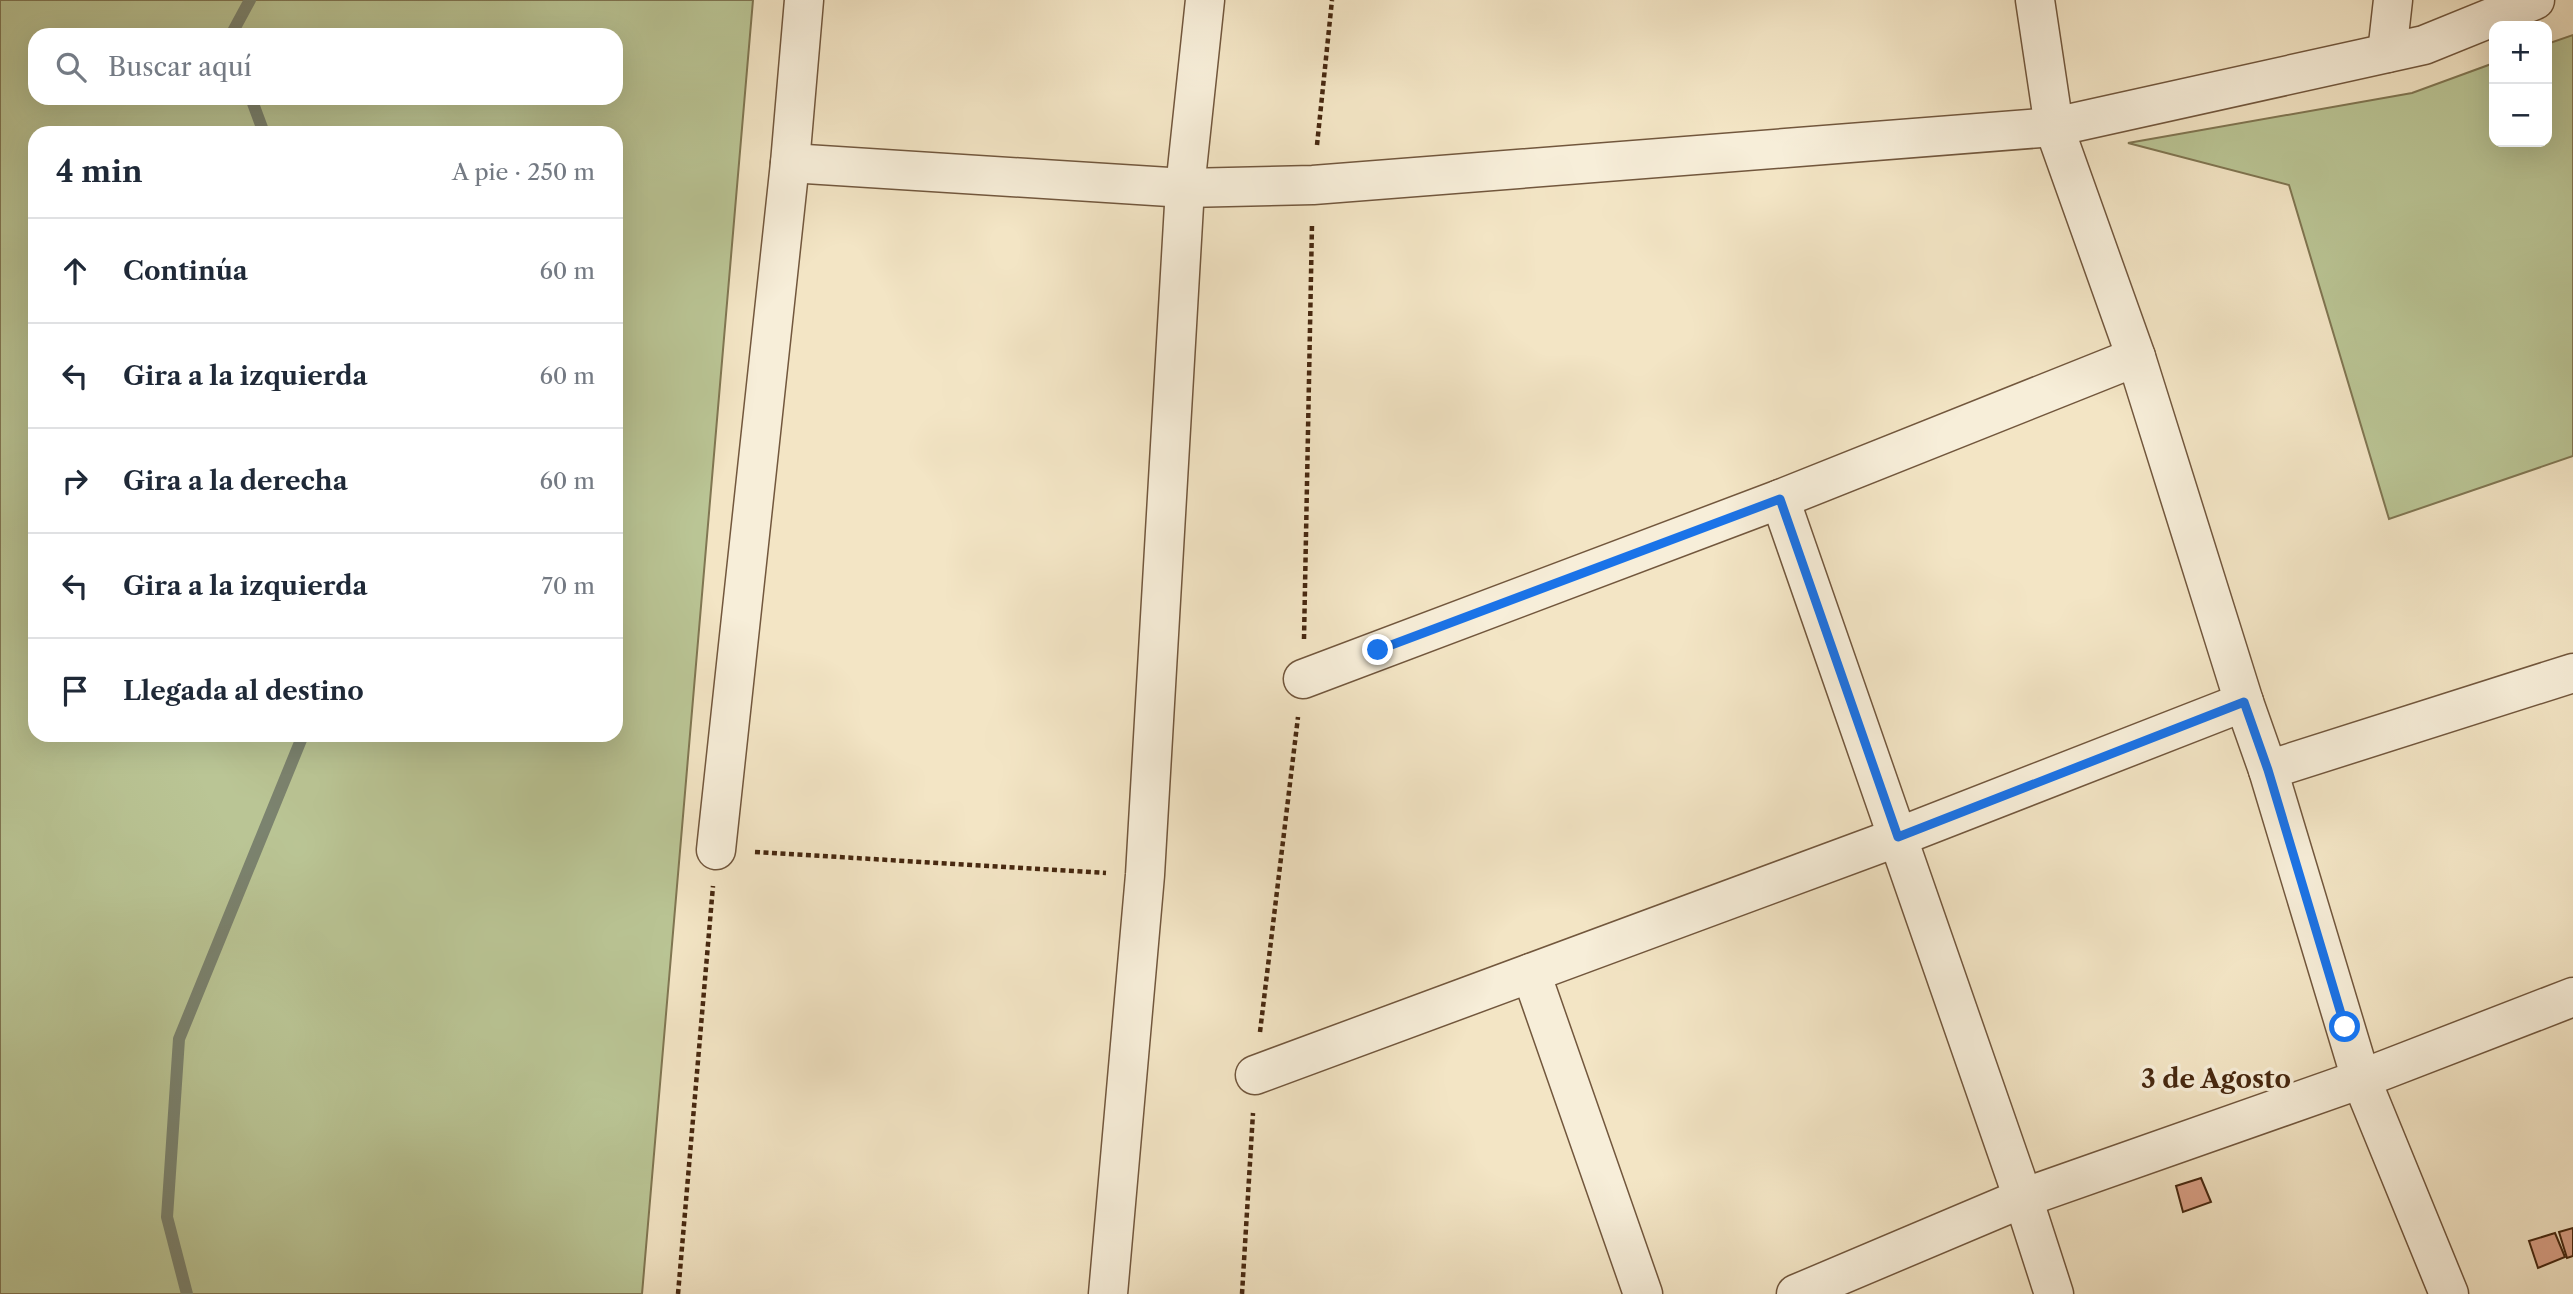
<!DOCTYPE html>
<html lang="es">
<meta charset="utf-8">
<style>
:root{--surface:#fff;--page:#f6f6f7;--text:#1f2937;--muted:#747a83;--line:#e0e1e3}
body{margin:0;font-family:"Libre Caslon Text",serif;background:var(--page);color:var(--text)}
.controls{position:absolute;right:21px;top:21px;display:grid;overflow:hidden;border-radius:14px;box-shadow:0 7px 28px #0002}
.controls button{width:63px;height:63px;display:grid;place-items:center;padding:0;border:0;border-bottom:2px solid var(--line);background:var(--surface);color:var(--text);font:35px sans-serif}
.stop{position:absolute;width:21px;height:21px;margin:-16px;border:5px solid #1a73e8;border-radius:50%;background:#fff}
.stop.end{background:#1a73e8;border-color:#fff;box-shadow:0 2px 7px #0008}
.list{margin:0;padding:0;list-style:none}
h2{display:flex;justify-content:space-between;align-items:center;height:91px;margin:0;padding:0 28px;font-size:30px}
h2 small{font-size:23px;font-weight:400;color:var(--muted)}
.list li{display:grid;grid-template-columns:46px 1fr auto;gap:21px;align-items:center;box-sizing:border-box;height:105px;padding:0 28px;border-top:2px solid var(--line)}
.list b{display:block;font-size:26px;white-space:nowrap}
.list em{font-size:23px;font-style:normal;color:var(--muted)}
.icon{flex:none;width:38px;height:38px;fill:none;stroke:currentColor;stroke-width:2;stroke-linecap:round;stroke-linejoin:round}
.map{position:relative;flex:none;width:2573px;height:1294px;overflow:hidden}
.search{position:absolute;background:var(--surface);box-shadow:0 7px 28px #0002;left:28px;top:28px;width:595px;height:77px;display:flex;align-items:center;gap:18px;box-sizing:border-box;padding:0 24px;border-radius:21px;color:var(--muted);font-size:26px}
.panel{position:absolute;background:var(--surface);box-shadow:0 7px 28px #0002;left:28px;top:126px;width:595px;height:616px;border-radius:21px}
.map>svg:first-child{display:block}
.green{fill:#bac595;stroke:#807652;stroke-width:2;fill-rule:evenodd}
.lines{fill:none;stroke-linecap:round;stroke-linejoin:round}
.stream{stroke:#7b836f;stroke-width:12}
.building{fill:#d89f85;stroke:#472810;stroke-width:2}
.minor-casing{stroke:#72573d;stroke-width:41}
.path{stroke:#472810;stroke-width:4.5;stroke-dasharray:5 3.5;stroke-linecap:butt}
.minor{stroke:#f7eed9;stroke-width:38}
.route{stroke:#1a73e8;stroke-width:9}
.labels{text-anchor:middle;stroke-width:7;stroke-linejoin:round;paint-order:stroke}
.neighbourhood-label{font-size:26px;font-weight:bold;fill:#472810;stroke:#f7eed9}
</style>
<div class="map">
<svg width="2573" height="1294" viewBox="0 0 2573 1294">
<rect width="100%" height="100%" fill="#f3e5c5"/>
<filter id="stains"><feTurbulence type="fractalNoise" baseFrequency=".00286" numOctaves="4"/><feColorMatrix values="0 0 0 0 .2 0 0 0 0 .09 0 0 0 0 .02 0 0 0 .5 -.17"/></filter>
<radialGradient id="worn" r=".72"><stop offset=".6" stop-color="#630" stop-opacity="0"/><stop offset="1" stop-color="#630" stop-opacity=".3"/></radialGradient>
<g class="green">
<path d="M0,0H753L642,1294H0ZM35,35H616V98H35ZM35,133H616V735H35Z"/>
<polygon points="2573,35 2573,456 2389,519 2289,185 2128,143 2412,93 2494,63 2494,142 2547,142 2547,44"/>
</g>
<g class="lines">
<g class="stream">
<polyline points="231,35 250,0"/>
<polyline points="251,98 264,133"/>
<polyline points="187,1294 167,1217 179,1039 303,735"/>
</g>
</g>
<g class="building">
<polygon points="2201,1178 2211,1202 2183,1212 2176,1186"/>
<polygon points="2573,1228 2573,1256 2567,1258 2559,1232"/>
<polygon points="2555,1233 2565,1257 2538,1268 2529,1241"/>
</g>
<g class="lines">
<g class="minor-casing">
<g id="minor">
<polyline points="2035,0 2054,127 2136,357 2244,702 2268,770 2361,1079 2449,1294"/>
<polyline points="2387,53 2393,0"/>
<polyline points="790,163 1185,188 1313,185 2054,127 2424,45 2535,0"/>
<polyline points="1780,499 2023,1198 2054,1294"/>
<polyline points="1303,679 1780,499 2136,357"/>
<polyline points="2268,770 2573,673"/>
<polyline points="716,850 790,163 804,0"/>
<polyline points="1531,973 1643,1294"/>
<polyline points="1255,1075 1898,837 2244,702"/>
<polyline points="1108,1294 1145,875 1185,188 1205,0"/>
<polyline points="1796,1294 2023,1198 2361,1079 2573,997"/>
</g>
</g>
<g class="path">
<polyline points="1317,145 1332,0"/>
<polyline points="1304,639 1312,224"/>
<polyline points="755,852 1106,873"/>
<polyline points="1260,1032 1298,717"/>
<polyline points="678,1294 713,886"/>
<polyline points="1242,1294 1253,1113"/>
</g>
<use href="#minor" class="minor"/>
</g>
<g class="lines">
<polyline class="route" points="1378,650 1780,499 1898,837 2244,702 2268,770 2345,1027"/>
</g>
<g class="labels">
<g class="neighbourhood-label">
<text x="2216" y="1088">3 de Agosto</text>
</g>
</g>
<rect width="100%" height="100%" filter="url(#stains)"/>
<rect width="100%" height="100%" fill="url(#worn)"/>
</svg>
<div class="controls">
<button>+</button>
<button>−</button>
</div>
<div class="stop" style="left:2345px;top:1027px"></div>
<div class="stop end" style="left:1378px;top:650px"></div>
<div class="search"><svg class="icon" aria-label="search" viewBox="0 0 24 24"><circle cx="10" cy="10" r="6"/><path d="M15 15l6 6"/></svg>Buscar aquí</div>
<section class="panel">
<h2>4 min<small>A pie · 250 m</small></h2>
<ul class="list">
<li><svg class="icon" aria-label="ahead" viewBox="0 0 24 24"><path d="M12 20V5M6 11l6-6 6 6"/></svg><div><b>Continúa</b></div><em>60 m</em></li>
<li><svg class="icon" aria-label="left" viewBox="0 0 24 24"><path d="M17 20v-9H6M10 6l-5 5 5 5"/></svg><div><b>Gira a la izquierda</b></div><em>60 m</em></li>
<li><svg class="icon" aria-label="right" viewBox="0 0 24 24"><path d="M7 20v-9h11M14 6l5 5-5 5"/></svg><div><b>Gira a la derecha</b></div><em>60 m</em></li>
<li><svg class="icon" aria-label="left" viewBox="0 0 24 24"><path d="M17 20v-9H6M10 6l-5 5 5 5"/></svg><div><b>Gira a la izquierda</b></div><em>70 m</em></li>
<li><svg class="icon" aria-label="arrive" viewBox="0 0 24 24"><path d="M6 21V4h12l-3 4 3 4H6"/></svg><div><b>Llegada al destino</b></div></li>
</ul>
</section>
</div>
